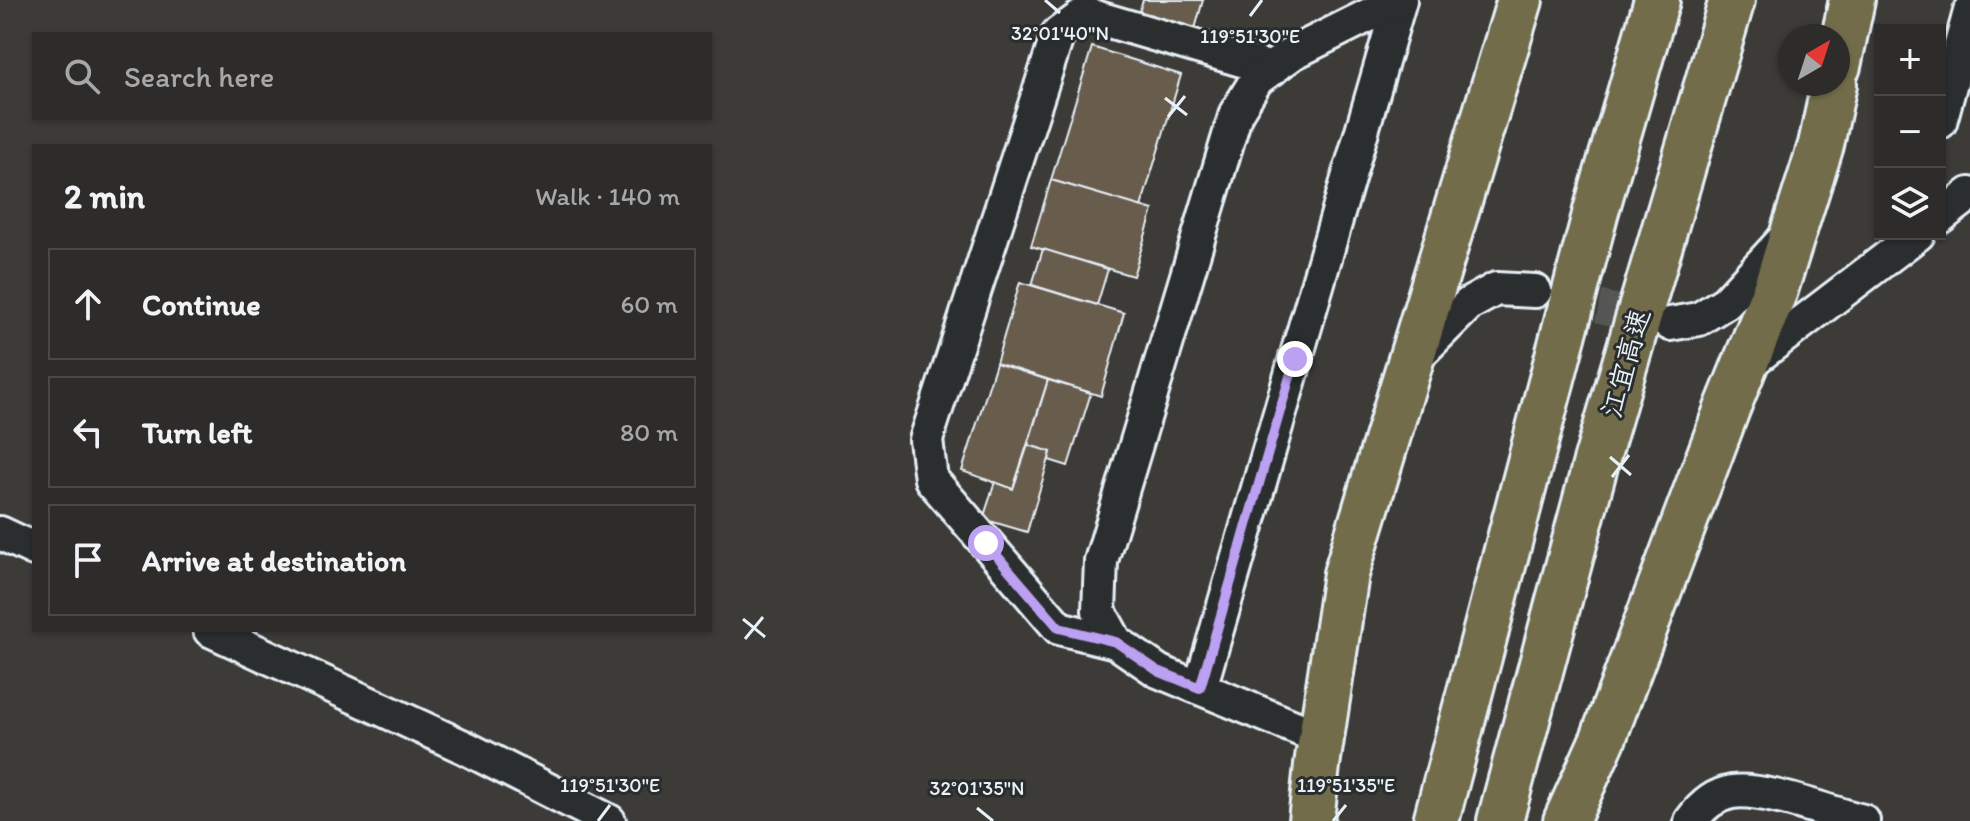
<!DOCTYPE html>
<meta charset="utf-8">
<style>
:root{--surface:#2d2c2a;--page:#393836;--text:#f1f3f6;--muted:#a7a7a8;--line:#484847}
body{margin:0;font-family:Itim,"LXGW WenKai TC",sans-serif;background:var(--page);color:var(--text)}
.controls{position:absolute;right:24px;top:24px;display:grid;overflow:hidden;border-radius:0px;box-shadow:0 2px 6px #0004}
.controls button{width:72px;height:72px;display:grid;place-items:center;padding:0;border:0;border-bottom:2px solid var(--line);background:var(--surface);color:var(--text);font:40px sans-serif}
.compass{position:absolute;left:1778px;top:24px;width:72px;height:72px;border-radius:50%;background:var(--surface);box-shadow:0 2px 6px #0004;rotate:39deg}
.stop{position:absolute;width:24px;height:24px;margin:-18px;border:6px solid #bca0f2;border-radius:50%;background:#fff}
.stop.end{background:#bca0f2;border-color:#fff;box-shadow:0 2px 8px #0008}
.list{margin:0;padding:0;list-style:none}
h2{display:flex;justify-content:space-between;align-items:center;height:104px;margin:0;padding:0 32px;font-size:34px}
h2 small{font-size:26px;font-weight:400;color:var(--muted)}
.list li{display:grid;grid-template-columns:52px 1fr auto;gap:24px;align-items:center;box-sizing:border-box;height:112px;margin:0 16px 16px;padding:0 16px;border:2px solid var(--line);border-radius:0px}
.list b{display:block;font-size:30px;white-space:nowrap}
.list em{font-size:26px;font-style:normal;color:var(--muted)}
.icon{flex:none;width:44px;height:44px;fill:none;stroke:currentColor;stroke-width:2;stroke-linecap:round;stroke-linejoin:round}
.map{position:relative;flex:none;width:1970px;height:821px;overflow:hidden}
.search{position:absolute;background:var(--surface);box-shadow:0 2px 6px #0004;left:32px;top:32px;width:680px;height:88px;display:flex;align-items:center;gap:20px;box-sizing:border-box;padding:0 28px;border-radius:0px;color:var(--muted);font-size:30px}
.panel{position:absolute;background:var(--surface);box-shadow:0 2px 6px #0004;left:32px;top:144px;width:680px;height:488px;border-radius:0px}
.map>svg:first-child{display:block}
.building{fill:#675b4e;stroke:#e8f1f8;stroke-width:2}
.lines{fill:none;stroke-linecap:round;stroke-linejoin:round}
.minor-tunnel{stroke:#565655;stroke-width:32;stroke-dasharray:32 16;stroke-linecap:butt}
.minor-casing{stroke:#e8f1f8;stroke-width:38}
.highway-casing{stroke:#e8f1f8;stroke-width:50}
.minor{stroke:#2a2d2e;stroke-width:32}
.highway{stroke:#726c4b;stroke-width:44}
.route{stroke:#bca0f2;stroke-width:10}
.ticks{fill:none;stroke:#e8f1f8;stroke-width:3}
.labels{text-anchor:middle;stroke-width:6;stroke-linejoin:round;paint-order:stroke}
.street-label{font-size:28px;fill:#e8f1f8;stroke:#2a2d2e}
.ticks-label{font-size:20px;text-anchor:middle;fill:#e8f1f8;stroke:#2a2d2e;stroke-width:6;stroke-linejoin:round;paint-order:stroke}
</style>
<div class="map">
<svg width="1970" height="821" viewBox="0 0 1970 821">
<rect width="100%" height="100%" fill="#3c3b38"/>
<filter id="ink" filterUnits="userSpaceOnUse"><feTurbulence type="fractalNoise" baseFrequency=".0125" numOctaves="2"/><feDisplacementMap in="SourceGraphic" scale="16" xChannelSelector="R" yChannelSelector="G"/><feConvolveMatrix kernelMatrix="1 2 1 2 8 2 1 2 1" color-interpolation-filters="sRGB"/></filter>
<g filter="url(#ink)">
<g class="building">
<polygon points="1143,0 1203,0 1195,29 1139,12"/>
<polygon points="1092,47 1181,75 1141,207 1051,180"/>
<polygon points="1051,180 1153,210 1133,276 1031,246"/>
<polygon points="1043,249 1108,269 1097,305 1032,285"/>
<polygon points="1020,282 1124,313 1101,396 996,363"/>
<polygon points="996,363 1048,380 1013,489 962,471"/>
<polygon points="1048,380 1091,393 1068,466 1049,460 1051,452 1028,445"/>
<polygon points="1028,445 1051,452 1027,532 983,519 995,482 1013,489"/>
</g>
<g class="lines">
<polyline class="minor-tunnel" points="1552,295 1659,321"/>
<g class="minor-casing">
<g id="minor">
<polyline points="1940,122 1970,12"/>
<polyline points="1940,217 1970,194"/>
<polyline points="1670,324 1699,319 1726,302 1788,235"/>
<polyline points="1413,360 1469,304 1496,289 1535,291"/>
<polyline points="1744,367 1918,234"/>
<polyline points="0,533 34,549"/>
<polyline points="210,630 466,748 609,821"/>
<polyline points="1116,642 1059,628 931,479 926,440 1058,34 1085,14 1272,69"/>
<polyline points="1200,688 1400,0"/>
<polyline points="1321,738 1158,671 1116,642 1099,611 1101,561 1236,113 1257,79 1293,53 1399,0"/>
<path d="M1691,821C1701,807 1714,795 1732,792C1763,787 1830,813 1863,821"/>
</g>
</g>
<g class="highway-casing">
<g id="highway">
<polyline points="1838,66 1852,0"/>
<polyline points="1311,821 1317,765 1346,574 1520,0"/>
<polyline points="1436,821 1596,211 1657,0"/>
<polyline points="1500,821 1596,462 1732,0"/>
<polyline points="1566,821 1603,739 1727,409 1775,290 1821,145 1834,84"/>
</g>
</g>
<use href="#minor" class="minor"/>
<use href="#highway" class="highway"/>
</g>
</g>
<g class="lines" filter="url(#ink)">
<polyline class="route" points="986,543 1059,628 1116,642 1158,671 1200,688 1295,359"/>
</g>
<path class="ticks" d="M1045,0L1060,13M1250,16L1262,0M1165,98L1187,115M1168,117L1185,96M1610,457L1631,475M1612,477L1629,455M743,619L765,637M745,639L763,617M977,808L993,821M598,821L610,805M1333,821L1346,805"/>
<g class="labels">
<g class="street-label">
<text transform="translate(1625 363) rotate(-74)" y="10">江宜高速</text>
</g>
</g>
<g class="ticks-label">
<text x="1060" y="40">32°01'40"N</text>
<text x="1250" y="43">119°51'30"E</text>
<text x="610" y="792">119°51'30"E</text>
<text x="1346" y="792">119°51'35"E</text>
<text x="977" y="795">32°01'35"N</text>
</g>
</svg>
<div class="controls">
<button>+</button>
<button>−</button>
<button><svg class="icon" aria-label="layers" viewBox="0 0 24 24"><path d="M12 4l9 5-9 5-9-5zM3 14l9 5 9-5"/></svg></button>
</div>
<svg class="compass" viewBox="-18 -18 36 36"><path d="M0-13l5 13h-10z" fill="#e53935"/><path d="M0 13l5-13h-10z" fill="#a7a7a8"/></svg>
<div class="stop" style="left:986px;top:543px"></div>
<div class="stop end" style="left:1295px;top:359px"></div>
<div class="search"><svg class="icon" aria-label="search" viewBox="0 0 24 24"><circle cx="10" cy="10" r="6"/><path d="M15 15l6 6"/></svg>Search here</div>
<section class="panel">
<h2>2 min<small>Walk · 140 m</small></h2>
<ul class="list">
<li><svg class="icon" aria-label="ahead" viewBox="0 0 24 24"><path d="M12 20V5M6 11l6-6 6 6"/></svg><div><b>Continue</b></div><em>60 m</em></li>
<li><svg class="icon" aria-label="left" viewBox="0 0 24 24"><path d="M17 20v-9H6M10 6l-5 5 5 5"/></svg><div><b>Turn left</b></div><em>80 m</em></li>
<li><svg class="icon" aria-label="arrive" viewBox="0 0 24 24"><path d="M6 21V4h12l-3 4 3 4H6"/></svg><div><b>Arrive at destination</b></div></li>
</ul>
</section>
</div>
